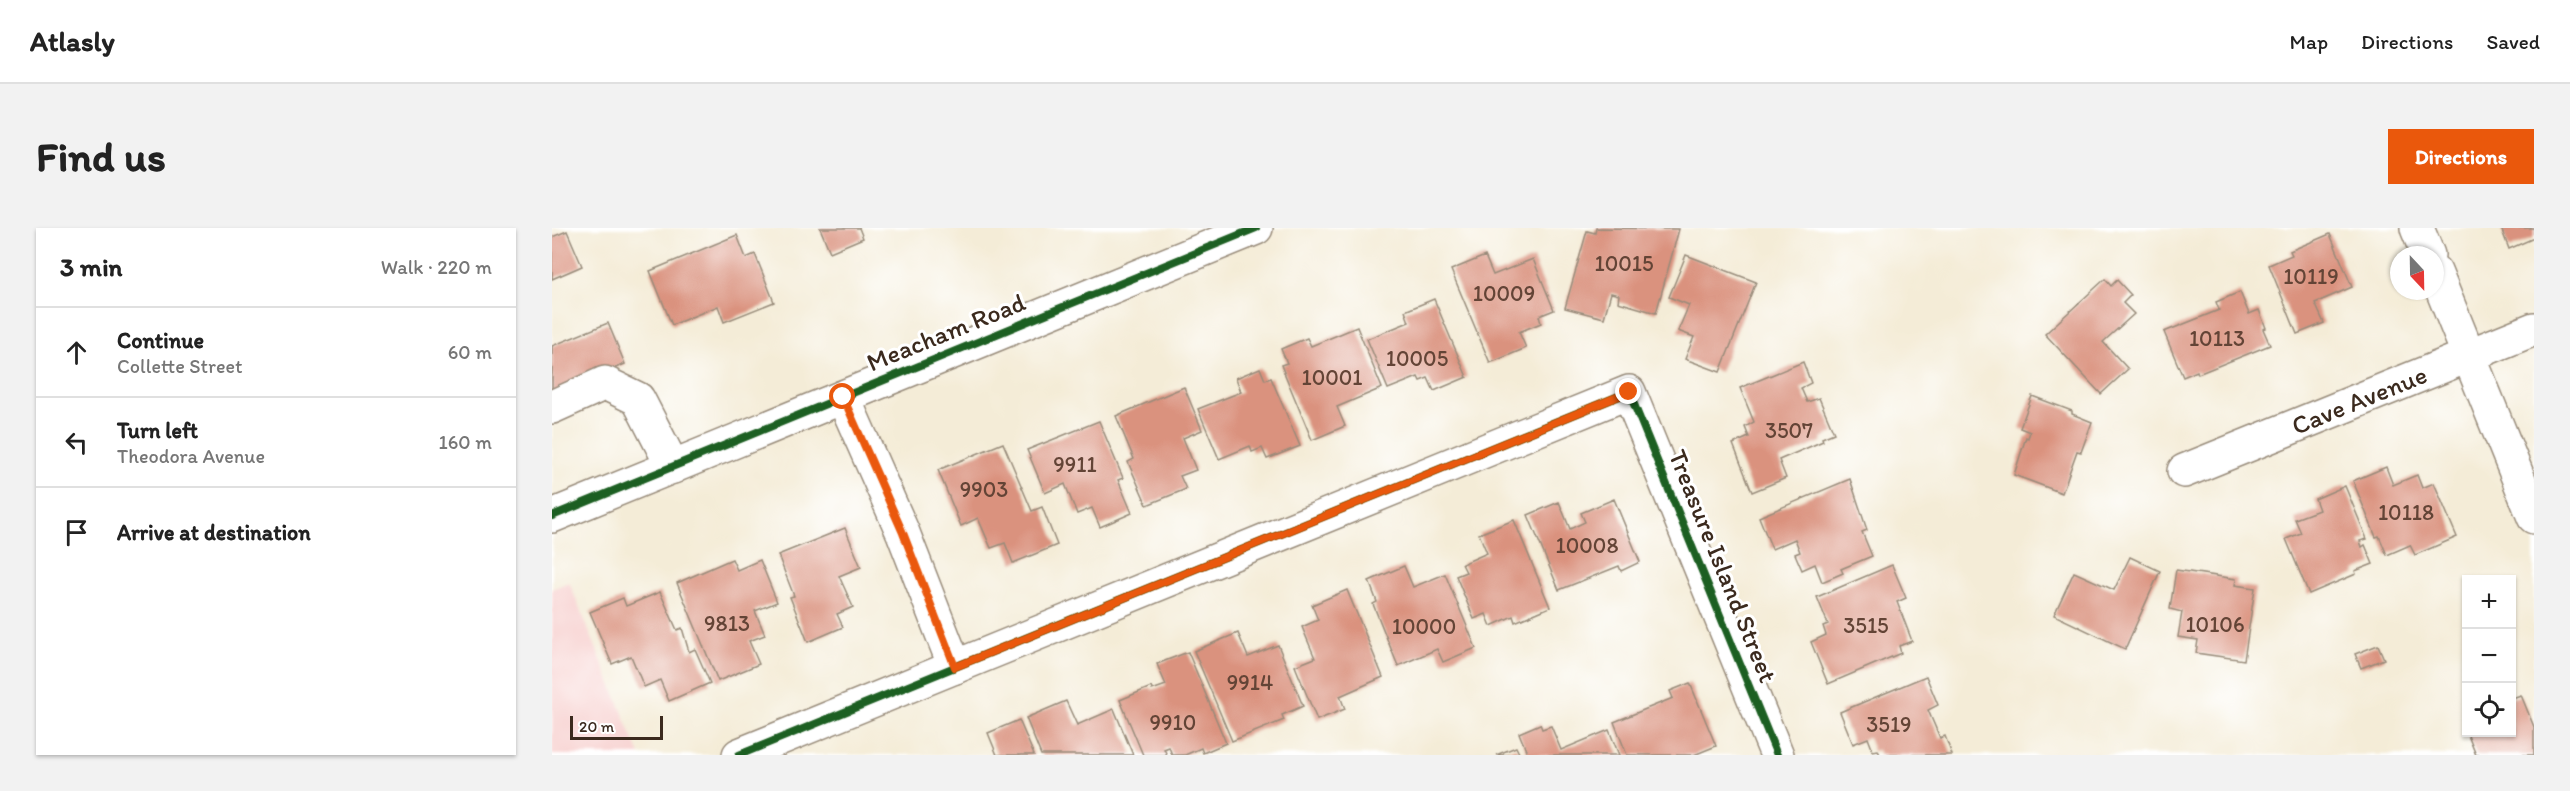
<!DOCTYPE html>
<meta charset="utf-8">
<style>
:root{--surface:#fff;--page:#f2f2f2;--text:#222;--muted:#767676;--line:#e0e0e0;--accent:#ea580c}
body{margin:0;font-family:Itim,sans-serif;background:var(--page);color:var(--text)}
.controls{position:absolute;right:18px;bottom:18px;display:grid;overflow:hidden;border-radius:0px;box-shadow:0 2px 4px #0004}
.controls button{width:54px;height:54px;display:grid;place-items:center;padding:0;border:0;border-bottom:2px solid var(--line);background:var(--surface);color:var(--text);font:30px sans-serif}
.compass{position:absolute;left:1838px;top:18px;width:54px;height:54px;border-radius:50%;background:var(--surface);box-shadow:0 2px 4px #0004;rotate:158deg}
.scale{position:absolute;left:18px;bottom:15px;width:93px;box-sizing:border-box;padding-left:6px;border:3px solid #3b2a1e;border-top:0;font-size:16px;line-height:21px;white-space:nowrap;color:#3b2a1e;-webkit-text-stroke:4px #fff;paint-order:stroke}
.stop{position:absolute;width:18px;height:18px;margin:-14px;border:4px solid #ea580c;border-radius:50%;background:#fff}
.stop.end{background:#ea580c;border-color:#fff;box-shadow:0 2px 6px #0008}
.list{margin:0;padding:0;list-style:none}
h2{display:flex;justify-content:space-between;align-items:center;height:78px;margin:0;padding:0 24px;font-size:26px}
h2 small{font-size:20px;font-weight:400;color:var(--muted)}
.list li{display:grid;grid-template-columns:39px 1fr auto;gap:18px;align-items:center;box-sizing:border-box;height:90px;padding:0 24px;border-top:2px solid var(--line)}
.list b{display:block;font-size:22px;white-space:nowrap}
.list p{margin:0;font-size:20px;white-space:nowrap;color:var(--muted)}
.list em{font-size:20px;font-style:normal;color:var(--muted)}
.icon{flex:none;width:33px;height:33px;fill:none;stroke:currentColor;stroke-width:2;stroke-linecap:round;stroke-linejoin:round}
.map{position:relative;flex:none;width:1982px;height:527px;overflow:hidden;border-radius:0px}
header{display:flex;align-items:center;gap:36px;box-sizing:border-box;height:84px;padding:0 30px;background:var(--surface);border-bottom:2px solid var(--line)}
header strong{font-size:28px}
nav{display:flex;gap:33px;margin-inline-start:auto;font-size:21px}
.intro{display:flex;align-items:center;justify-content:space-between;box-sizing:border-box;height:144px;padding:0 36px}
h1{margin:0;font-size:42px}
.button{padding:15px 27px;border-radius:0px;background:var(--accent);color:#fff;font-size:21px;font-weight:700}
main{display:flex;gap:36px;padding:0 36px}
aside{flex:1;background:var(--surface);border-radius:0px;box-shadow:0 2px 4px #0004}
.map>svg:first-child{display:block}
.built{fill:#f7d0cf}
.building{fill:#da927e}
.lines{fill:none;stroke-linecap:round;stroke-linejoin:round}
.minor-casing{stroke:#988b7a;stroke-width:36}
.minor{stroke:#fff;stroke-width:33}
.cycleway-casing{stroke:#fff;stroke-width:11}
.cycleway{stroke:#1b5e20;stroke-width:8}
.route{stroke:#ea580c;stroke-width:8}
.labels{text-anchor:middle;stroke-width:6;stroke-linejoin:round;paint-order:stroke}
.number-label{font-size:22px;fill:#634436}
.street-label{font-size:26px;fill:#3b2a1e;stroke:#fff}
</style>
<header>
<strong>Atlasly</strong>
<nav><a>Map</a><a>Directions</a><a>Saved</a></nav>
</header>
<div class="intro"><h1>Find us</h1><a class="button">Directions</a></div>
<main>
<aside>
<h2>3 min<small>Walk · 220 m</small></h2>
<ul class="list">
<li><svg class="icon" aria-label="ahead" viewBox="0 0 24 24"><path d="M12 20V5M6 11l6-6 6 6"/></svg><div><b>Continue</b><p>Collette Street</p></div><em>60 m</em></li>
<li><svg class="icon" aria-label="left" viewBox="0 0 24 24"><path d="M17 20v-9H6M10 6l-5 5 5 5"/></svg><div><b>Turn left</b><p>Theodora Avenue</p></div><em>160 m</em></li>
<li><svg class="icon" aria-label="arrive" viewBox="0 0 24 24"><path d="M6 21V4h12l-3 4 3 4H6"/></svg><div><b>Arrive at destination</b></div></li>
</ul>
</aside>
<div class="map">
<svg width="1982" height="527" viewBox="0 0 1982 527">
<rect width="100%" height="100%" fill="#fff"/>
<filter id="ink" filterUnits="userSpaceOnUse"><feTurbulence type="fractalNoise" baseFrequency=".0167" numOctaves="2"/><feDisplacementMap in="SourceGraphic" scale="12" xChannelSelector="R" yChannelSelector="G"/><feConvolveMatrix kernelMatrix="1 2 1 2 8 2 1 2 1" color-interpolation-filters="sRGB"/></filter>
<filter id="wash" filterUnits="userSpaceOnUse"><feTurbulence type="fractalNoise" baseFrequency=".008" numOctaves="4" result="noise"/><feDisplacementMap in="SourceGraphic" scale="24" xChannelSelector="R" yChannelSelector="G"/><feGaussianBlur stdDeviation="1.35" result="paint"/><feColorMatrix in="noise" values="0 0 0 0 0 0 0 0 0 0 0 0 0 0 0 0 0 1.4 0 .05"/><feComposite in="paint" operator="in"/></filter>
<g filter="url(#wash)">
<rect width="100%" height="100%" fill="#f4ecd7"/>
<polygon class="built" points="17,354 88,527 0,527 0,361"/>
<g id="blocks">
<g class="building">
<polygon points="268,0 307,0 311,10 278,24"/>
<polygon points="1044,0 1127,1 1104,85 1066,74 1067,67 1059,65 1052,90 1013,80 1035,3 1043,5"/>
<polygon points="1949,0 1982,0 1982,10 1957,21"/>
<polygon points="15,3 30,38 0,51 0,9"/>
<polygon points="1778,6 1800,59 1763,75 1772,95 1745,106 1717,37 1740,27 1738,23"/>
<polygon points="185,7 194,30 203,26 222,74 172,94 166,78 120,97 98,43"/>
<polygon points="1134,27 1204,54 1168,144 1133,131 1142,109 1126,103 1137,77 1117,69"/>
<polygon points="933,28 941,47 981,31 1002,82 987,88 989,95 967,104 974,120 938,135 899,42"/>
<polygon points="1553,51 1559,58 1565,52 1579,67 1571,75 1582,86 1551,114 1576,141 1549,166 1493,106"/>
<polygon points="1688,64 1697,86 1707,82 1714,100 1711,101 1718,117 1646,146 1645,143 1631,149 1612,104 1667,82 1664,74"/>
<polygon points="882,71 915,149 882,163 876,150 868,153 866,149 836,161 815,111 857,94 853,83"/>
<polygon points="56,95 73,136 0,166 0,118"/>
<polygon points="805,99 830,160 785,179 793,198 760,212 729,137 735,135 729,121 755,110 759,118"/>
<polygon points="1251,134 1259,155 1249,160 1255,174 1267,170 1282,205 1270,210 1271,213 1227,232 1234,250 1200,264 1181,216 1197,209 1193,199 1202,194 1188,160"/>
<polygon points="708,140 713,152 719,150 748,218 715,231 710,220 700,224 698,218 667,231 646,181 689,164 684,150"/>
<polygon points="632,159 650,202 631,210 644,242 628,248 634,261 595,277 576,234 582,231 564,188"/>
<polygon points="1480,168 1520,183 1520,186 1540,194 1529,224 1525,223 1510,265 1462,247 1474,209 1476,210 1478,204 1468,200"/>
<polygon points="547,193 571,250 566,252 580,285 548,299 540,280 525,286 513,256 493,265 475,222"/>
<polygon points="451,215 480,283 490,279 505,317 461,335 453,315 439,320 426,290 409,298 386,242"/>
<polygon points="1834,239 1841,257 1865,247 1870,260 1882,255 1905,309 1863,327 1858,317 1835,327 1827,308 1824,309 1801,253"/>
<polygon points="1298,251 1315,302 1310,304 1320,328 1289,341 1291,345 1270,354 1263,336 1250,342 1243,326 1248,324 1243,311 1220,321 1207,289"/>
<polygon points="1793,258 1815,311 1808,313 1810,319 1813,317 1821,336 1803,343 1804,346 1757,366 1734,311 1749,305 1743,291 1767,282 1763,271"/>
<polygon points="1062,271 1088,334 1069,343 1067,338 1007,362 976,287 1007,274 1018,301 1033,294 1029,285"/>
<polygon points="962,292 998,379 963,394 961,388 939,398 934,386 922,391 904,348 914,344 910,336 935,325 927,306"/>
<polygon points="293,300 309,339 287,348 301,379 285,386 291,399 256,414 238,369 242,368 226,327"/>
<polygon points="1578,329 1608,343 1573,421 1502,387 1522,344 1562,362"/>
<polygon points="180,331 185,342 208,332 225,374 203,383 213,407 197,413 207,436 166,453 125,355"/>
<polygon points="1340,337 1354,370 1345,374 1360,413 1347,418 1349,425 1276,456 1259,414 1274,407 1271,398 1276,396 1265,369"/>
<polygon points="852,338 861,359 893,346 924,420 891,434 885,421 846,438 821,376 825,374 817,353"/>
<polygon points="1624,342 1684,351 1683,357 1703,360 1692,432 1644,425 1646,412 1626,409 1630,384 1618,381"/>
<polygon points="795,362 831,449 788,468 793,481 765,492 743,438 763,430 750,399 766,392 760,377"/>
<polygon points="108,364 125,402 130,400 137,424 143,421 158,455 117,473 108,452 92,459 79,428 60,436 38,384 71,370 74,378"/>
<polygon points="686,405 696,429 726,417 751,478 730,487 732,492 680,513 642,423"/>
<polygon points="1826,417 1832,431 1809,440 1803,426"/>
<polygon points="636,424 674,515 651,525 649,520 633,527 620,527 617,519 612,521 615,527 591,527 568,472 599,459 600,462 614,457 605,436"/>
<polygon points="1374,448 1386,477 1376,482 1388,510 1393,508 1400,527 1328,527 1326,522 1321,523 1316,510 1301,516 1288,484"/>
<polygon points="1138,455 1164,518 1142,527 1075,527 1062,494 1121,470 1118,463"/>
<polygon points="1969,467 1982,499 1982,527 1924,527 1915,505 1960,505 1960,470"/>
<polygon points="514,473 525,497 562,481 581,527 489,527 474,490"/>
<polygon points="467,492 482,527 445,527 436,505"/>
<polygon points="988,496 990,501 999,498 1009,522 1057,502 1067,527 976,527 967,505"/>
<polygon points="964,519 968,527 944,527"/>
</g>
</g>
</g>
<g filter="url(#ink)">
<use href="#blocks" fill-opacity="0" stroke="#988b7a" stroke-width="1.5"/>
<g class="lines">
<g class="minor-casing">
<g id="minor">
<polyline points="1865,0 1876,27"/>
<polyline points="1883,44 1982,289"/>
<polyline points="291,169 351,305 403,439"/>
<polyline points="0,179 53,155 86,171 121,239"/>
<path id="s1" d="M1632,243L1982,101"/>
<polyline points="0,288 704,0"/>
<polyline points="187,527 1077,164 1225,527"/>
</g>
</g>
<use href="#minor" class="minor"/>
<g class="cycleway-casing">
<g id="cycleway">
<polyline points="0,288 704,0"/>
<polyline points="187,527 1077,164 1225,527"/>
</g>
</g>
<use href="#cycleway" class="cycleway"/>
</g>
</g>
<g class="lines" filter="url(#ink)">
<polyline class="route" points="291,169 351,305 403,439 1077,164"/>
</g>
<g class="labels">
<g class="number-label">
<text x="1072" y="43">10015</text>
<text x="1759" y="56">10119</text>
<text x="952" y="73">10009</text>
<text x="1665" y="118">10113</text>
<text x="865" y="138">10005</text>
<text x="780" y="157">10001</text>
<text x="1237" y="210">3507</text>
<text x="523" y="244">9911</text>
<text x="432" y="269">9903</text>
<text x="1854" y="292">10118</text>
<text x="1035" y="325">10008</text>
<text x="175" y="403">9813</text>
<text x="1663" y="404">10106</text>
<text x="1314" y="405">3515</text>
<text x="872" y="406">10000</text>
<text x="698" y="462">9914</text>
<text x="621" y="502">9910</text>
<text x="1337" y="504">3519</text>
</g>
<g class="street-label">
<text transform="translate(394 104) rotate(-22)" y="9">Meacham Road</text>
<text dy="9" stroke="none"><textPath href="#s1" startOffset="189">Cave Avenue</textPath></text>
<text transform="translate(1171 338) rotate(68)" y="9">Treasure Island Street</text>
</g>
</g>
</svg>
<div class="controls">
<button>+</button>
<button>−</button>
<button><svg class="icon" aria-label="locate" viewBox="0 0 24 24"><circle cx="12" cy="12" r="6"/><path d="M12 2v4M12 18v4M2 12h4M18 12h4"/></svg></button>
</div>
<svg class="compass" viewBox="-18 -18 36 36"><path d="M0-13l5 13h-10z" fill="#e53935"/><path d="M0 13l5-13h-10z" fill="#767676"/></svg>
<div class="scale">20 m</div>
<div class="stop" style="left:291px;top:169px"></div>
<div class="stop end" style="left:1077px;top:164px"></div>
</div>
</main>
